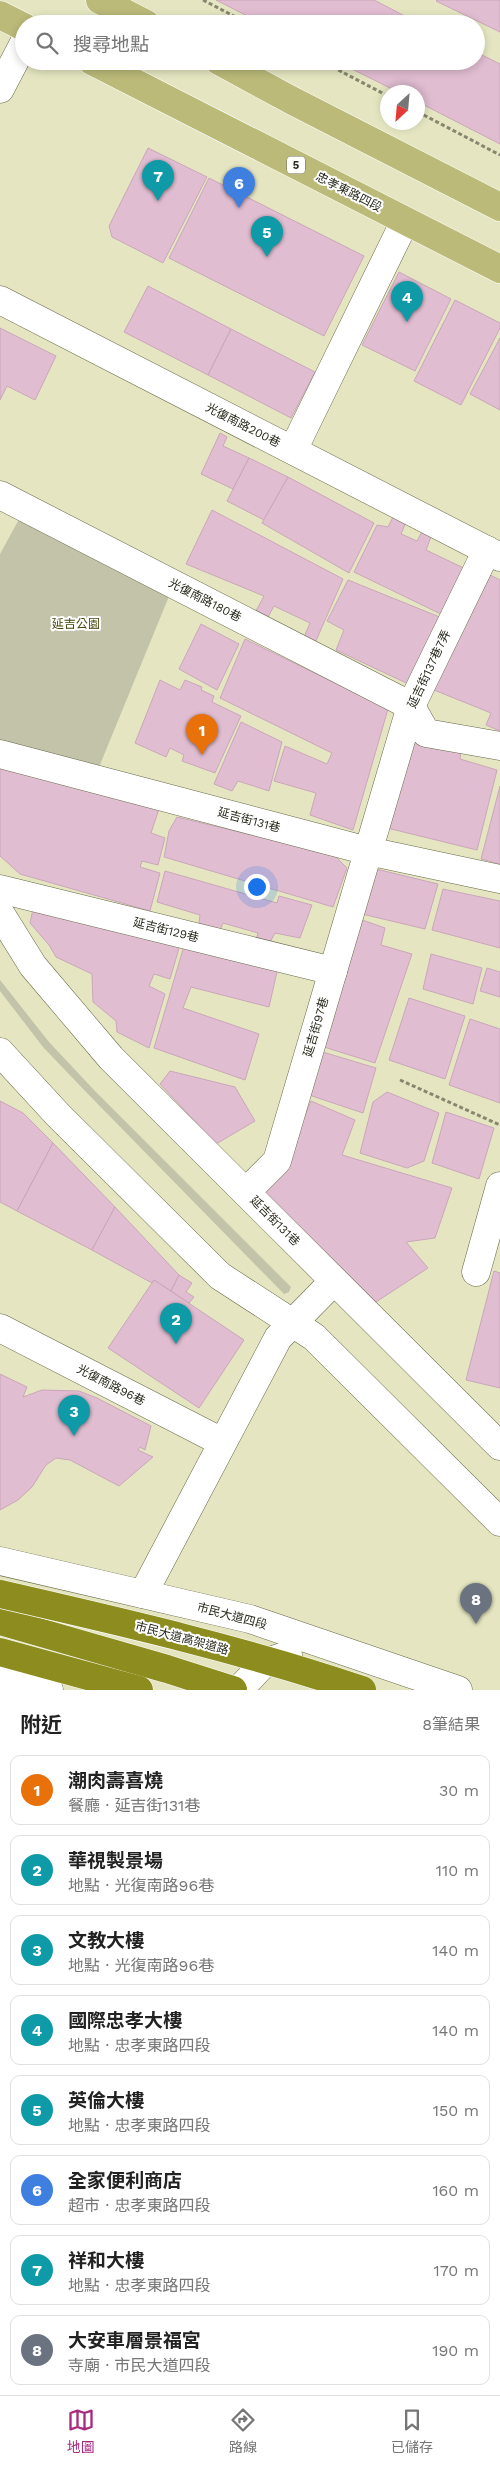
<!DOCTYPE html>
<html lang="zh-TW">
<meta charset="utf-8">
<style>
:root{--surface:#fff;--page:#f2f2f2;--text:#222;--muted:#767676;--line:#e0e0e0;--accent:#a72b7f}
body{margin:0;font-family:"Work Sans","Noto Sans TC",sans-serif;background:var(--page);color:var(--text)}
.compass{position:absolute;left:380px;top:85px;width:45px;height:45px;border-radius:50%;background:var(--surface);box-shadow:0 2px 8px #0003;rotate:206deg}
.you{position:absolute;left:256px;top:886px;width:18px;height:18px;margin:-12px;border:4px solid #fff;border-radius:50%;background:#1a73e8;box-shadow:0 0 0 8px #1a73e833}
.badge{display:grid;place-items:center;width:32px;height:32px;border-radius:50%;background:var(--accent);color:#fff;font-size:16px;font-weight:700}
.pin{position:absolute;translate:-50% -41px;filter:drop-shadow(0 1px 2px #0008)}
.pin::after{content:'';position:absolute;top:26px;width:18px;height:15px;background:inherit;clip-path:polygon(0 0,100% 0,50% 100%)}
.list{margin:0;padding:0;list-style:none}
h2{display:flex;justify-content:space-between;align-items:center;height:65px;margin:0;padding:0 20px;font-size:21px}
h2 small{font-size:16px;font-weight:400;color:var(--muted)}
.list li{display:grid;grid-template-columns:32px 1fr auto;gap:15px;align-items:center;box-sizing:border-box;height:70px;margin:0 10px 10px;padding:0 10px;border:1px solid var(--line);border-radius:10px}
.list b{display:block;font-size:19px;white-space:nowrap}
.list p{margin:0;font-size:16px;white-space:nowrap;color:var(--muted)}
.list em{font-size:16px;font-style:normal;color:var(--muted)}
.icon{flex:none;width:28px;height:28px;fill:none;stroke:currentColor;stroke-width:2;stroke-linecap:round;stroke-linejoin:round}
.map{position:relative;flex:none;width:500px;height:1690px;overflow:hidden}
.search{position:absolute;background:var(--surface);box-shadow:0 2px 8px #0003;left:15px;right:15px;top:15px;height:55px;display:flex;align-items:center;gap:12px;box-sizing:border-box;padding:0 18px;border-radius:28px;color:var(--muted);font-size:19px}
.sheet{height:705px;background:var(--surface)}
nav{display:flex;justify-content:space-around;align-items:center;box-sizing:border-box;height:70px;border-top:1px solid var(--line);background:var(--surface);font-size:14px;color:var(--muted)}
nav a{display:grid;justify-items:center;gap:2px}
nav .on{color:var(--accent)}
.map>svg:first-child{display:block}
.green{fill:#c2c3a9}
.building{fill:#e1bdd1;stroke:#caa6ba}
.lines{fill:none;stroke-linecap:round;stroke-linejoin:round}
.minor-casing{stroke:#676847;stroke-width:29}
.major-casing{stroke:#fff;stroke-width:29}
.highway-casing{stroke:#fff;stroke-width:29}
.path{stroke:#86876e;stroke-width:3;stroke-dasharray:4 2.5;stroke-linecap:butt}
.minor{stroke:#fff;stroke-width:28}
.major{stroke:#bbba79;stroke-width:28}
.highway{stroke:#8d8c1f;stroke-width:28}
.highway-bridge-casing{stroke:#fff;stroke-width:29;stroke-linecap:butt}
.highway-bridge{stroke:#8d8c1f;stroke-width:28}
.labels{text-anchor:middle;stroke-width:4;stroke-linejoin:round;paint-order:stroke}
.shield{fill:#fff;stroke:#6a6b61;stroke-width:1}
.shield-label{font-size:11px;font-weight:bold;fill:#2a2b1d}
.street-label{font-size:12px;fill:#2a2b1d;stroke:#fff}
.park-label{font-size:12px;fill:#47470f;stroke:#fff}
</style>
<div class="map">
<svg width="500" height="1690" viewBox="0 0 500 1690">
<rect width="100%" height="100%" fill="#e5e6c1"/>
<g class="green">
<polygon points="23,512 172,589 97,772 0,749 0,554"/>
<polygon points="0,980 49,1042 94,1090 291,1287 289,1292 284,1294 86,1092 43,1047 0,991"/>
</g>
<g class="building">
<polygon points="216,0 374,0 420,24 263,24"/>
<polygon points="500,0 500,32 436,1 437,0"/>
<polygon points="476,32 484,36 476,51"/>
<polygon points="476,52 500,64 500,144 418,102 418,92 398,92 336,61 476,61"/>
<polygon points="148,148 207,177 163,263 112,237 109,226"/>
<polygon points="209,178 364,256 324,336 169,258"/>
<polygon points="399,272 451,299 415,371 362,345"/>
<polygon points="148,286 231,329 208,375 124,332"/>
<polygon points="455,300 500,323 500,328 461,405 414,381"/>
<polygon points="0,328 56,356 35,400 7,386 0,400"/>
<polygon points="231,329 315,372 291,418 208,375"/>
<polygon points="500,338 500,410 470,394"/>
<polygon points="220,433 227,437 223,446 249,458 233,489 201,474"/>
<polygon points="249,458 288,477 264,520 227,501"/>
<polygon points="288,477 374,523 349,573 262,523"/>
<polygon points="212,510 343,579 315,643 304,637 310,623 274,606 268,617 256,611 264,596 186,564"/>
<polygon points="393,517 406,522 401,534 417,541 423,530 432,534 426,550 470,571 449,618 354,572 377,525 388,527"/>
<polygon points="486,573 500,580 500,731 486,725 491,713 434,690"/>
<polygon points="348,580 447,620 419,689 336,650 344,630 327,621"/>
<polygon points="201,624 239,644 217,690 179,669"/>
<polygon points="245,639 388,709 353,830 310,815 316,793 274,781 285,746 327,764 332,753 220,698"/>
<polygon points="160,680 180,690 185,680 202,687 201,690 214,696 212,702 241,716 215,773 182,761 184,755 170,748 166,757 135,743"/>
<polygon points="241,722 282,742 269,791 238,781 232,791 214,784"/>
<polygon points="414,741 427,743 462,742 460,759 497,770 477,850 379,826"/>
<polygon points="0,768 161,803 151,833 165,838 158,865 142,861 140,867 160,873 150,911 20,874 0,856"/>
<polygon points="500,786 500,864 481,859"/>
<polygon points="177,817 334,855 347,868 333,907 164,857 169,831"/>
<polygon points="372,868 438,884 425,929 362,914"/>
<polygon points="165,871 277,903 279,896 312,905 300,938 275,933 269,944 256,940 258,933 223,923 220,930 199,923 200,915 157,902"/>
<polygon points="443,889 500,901 500,948 432,930"/>
<polygon points="35,900 182,938 170,979 154,974 149,986 165,994 149,1048 117,1032 116,1021 93,1002 92,974 56,957 49,945 30,923"/>
<polygon points="351,916 385,928 381,945 412,954 375,1063 308,1042"/>
<polygon points="186,939 279,963 269,1007 191,987 183,1008 259,1034 245,1080 154,1048"/>
<polygon points="431,954 482,968 473,1004 423,989"/>
<polygon points="487,968 500,972 500,997 480,991"/>
<polygon points="409,998 465,1016 445,1079 389,1060"/>
<polygon points="470,1019 500,1029 500,1103 449,1085"/>
<polygon points="316,1050 376,1068 363,1113 303,1093"/>
<polygon points="170,1071 235,1087 255,1121 216,1144 160,1084"/>
<polygon points="387,1092 439,1113 424,1161 407,1168 360,1153 373,1102"/>
<polygon points="0,1101 23,1113 53,1143 17,1211 0,1202"/>
<polygon points="311,1101 355,1120 342,1155 452,1188 435,1238 406,1242 428,1268 376,1302 261,1191 301,1125"/>
<polygon points="446,1112 494,1128 479,1179 432,1163"/>
<polygon points="53,1143 115,1207 92,1250 17,1211"/>
<polygon points="115,1207 179,1275 171,1291 154,1280 152,1283 92,1250"/>
<polygon points="494,1271 500,1273 500,1388 466,1380"/>
<polygon points="179,1275 192,1283 186,1292 194,1297 189,1303 171,1291"/>
<polygon points="154,1280 244,1340 199,1408 108,1348"/>
<polygon points="0,1374 27,1387 23,1397 42,1390 79,1391 97,1398 151,1426 145,1450 140,1447 138,1450 153,1457 119,1486 70,1460 56,1458 46,1465 32,1487 18,1500 0,1510"/>
</g>
<g class="lines">
<g class="minor-casing">
<g id="minor">
<polyline points="0,89 24,43"/>
<polyline points="0,300 500,557"/>
<polyline points="293,450 405,221"/>
<polyline points="0,495 411,706 426,733 500,746"/>
<polyline points="0,754 368,851 500,879"/>
<polyline points="0,889 333,971"/>
<polyline points="0,913 33,966 111,1058 500,1446"/>
<polyline points="0,1052 58,1115 220,1276 314,1337 500,1522"/>
<polyline points="246,1192 277,1161 411,706 487,550"/>
<polyline points="476,1272 500,1186"/>
<polyline points="0,1328 222,1442"/>
<polyline points="0,1561 250,1619 458,1690"/>
<polyline points="143,1594 278,1338 334,1281"/>
<polyline points="0,1676 49,1690"/>
<polyline points="239,1690 264,1663 288,1655"/>
</g>
</g>
<g class="major-casing">
<g id="major">
<polyline points="100,0 146,24"/>
<polyline points="0,15 24,27"/>
<polyline points="92,61 500,269"/>
<polyline points="219,61 291,100 500,207"/>
</g>
</g>
<g class="highway-casing">
<g id="highway">
<polyline points="0,1621 167,1669 233,1690"/>
<polyline points="0,1652 139,1690"/>
</g>
</g>
<g class="path">
<polyline points="203,0 249,24"/>
<polyline points="321,61 388,96"/>
<polyline points="418,112 500,155"/>
<polyline points="400,1080 500,1125"/>
</g>
<use href="#minor" class="minor"/>
<use href="#major" class="major"/>
<use href="#highway" class="highway"/>
<g class="highway-bridge-casing">
<path id="highway-bridge" d="M0,1594C122,1622 244,1650 362,1690"/>
</g>
<use href="#highway-bridge" class="highway-bridge"/>
</g>
<g class="labels">
<rect class="shield" x="287" y="156.5" width="18" height="17" rx="4"/>
<g class="shield-label">
<text x="296" y="169">5</text>
</g>
<g class="street-label">
<text transform="translate(349 192) rotate(27)" y="4">忠孝東路四段</text>
<text transform="translate(243 425) rotate(27)" y="4">光復南路200巷</text>
<text transform="translate(205 600) rotate(27)" y="4">光復南路180巷</text>
<text transform="translate(429 669) rotate(-65)" y="4">延吉街137巷7弄</text>
<text transform="translate(249 820) rotate(15)" y="4">延吉街131巷</text>
<text transform="translate(166 930) rotate(14)" y="4">延吉街129巷</text>
<text transform="translate(316 1027) rotate(-74)" y="4">延吉街97巷</text>
<text transform="translate(275 1221) rotate(45)" y="4">延吉街131巷</text>
<text transform="translate(111 1385) rotate(27)" y="4">光復南路96巷</text>
<text transform="translate(232 1616) rotate(15)" y="4">市民大道四段</text>
<text transform="translate(182 1638) rotate(15)" y="4">市民大道高架道路</text>
</g>
<g class="park-label">
<text x="76" y="628">延吉公園</text>
</g>
</g>
</svg>
<svg class="compass" viewBox="-18 -18 36 36"><path d="M0-13l5 13h-10z" fill="#e53935"/><path d="M0 13l5-13h-10z" fill="#767676"/></svg>
<div class="you"></div>
<div class="pin badge" style="left:202px;top:755px;background:#e8710a">1</div>
<div class="pin badge" style="left:176px;top:1344px;background:#0f9aa8">2</div>
<div class="pin badge" style="left:74px;top:1436px;background:#0f9aa8">3</div>
<div class="pin badge" style="left:407px;top:322px;background:#0f9aa8">4</div>
<div class="pin badge" style="left:267px;top:257px;background:#0f9aa8">5</div>
<div class="pin badge" style="left:239px;top:208px;background:#3f7fe0">6</div>
<div class="pin badge" style="left:158px;top:201px;background:#0f9aa8">7</div>
<div class="pin badge" style="left:476px;top:1624px;background:#6b7280">8</div>
<div class="search"><svg class="icon" aria-label="search" viewBox="0 0 24 24"><circle cx="10" cy="10" r="6"/><path d="M15 15l6 6"/></svg>搜尋地點</div>
</div>
<section class="sheet">
<h2>附近<small>8筆結果</small></h2>
<ul class="list">
<li><span class="badge" style="background:#e8710a">1</span><div><b>潮肉壽喜燒</b><p>餐廳 · 延吉街131巷</p></div><em>30 m</em></li>
<li><span class="badge" style="background:#0f9aa8">2</span><div><b>華視製景場</b><p>地點 · 光復南路96巷</p></div><em>110 m</em></li>
<li><span class="badge" style="background:#0f9aa8">3</span><div><b>文教大樓</b><p>地點 · 光復南路96巷</p></div><em>140 m</em></li>
<li><span class="badge" style="background:#0f9aa8">4</span><div><b>國際忠孝大樓</b><p>地點 · 忠孝東路四段</p></div><em>140 m</em></li>
<li><span class="badge" style="background:#0f9aa8">5</span><div><b>英倫大樓</b><p>地點 · 忠孝東路四段</p></div><em>150 m</em></li>
<li><span class="badge" style="background:#3f7fe0">6</span><div><b>全家便利商店</b><p>超市 · 忠孝東路四段</p></div><em>160 m</em></li>
<li><span class="badge" style="background:#0f9aa8">7</span><div><b>祥和大樓</b><p>地點 · 忠孝東路四段</p></div><em>170 m</em></li>
<li><span class="badge" style="background:#6b7280">8</span><div><b>大安車層景福宮</b><p>寺廟 · 市民大道四段</p></div><em>190 m</em></li>
</ul>
</section>
<nav>
<a class="on"><svg class="icon" aria-label="map" viewBox="0 0 24 24"><path d="M3 6l6-2 6 2 6-2v14l-6 2-6-2-6 2zM9 4v14M15 6v14"/></svg>地圖</a>
<a><svg class="icon" aria-label="directions" viewBox="0 0 24 24"><path d="M12 3l9 9-9 9-9-9zM9 14v-3h6M13 9l2 2-2 2"/></svg>路線</a>
<a><svg class="icon" aria-label="saved" viewBox="0 0 24 24"><path d="M7 4h10v16l-5-4-5 4z"/></svg>已儲存</a>
</nav>
